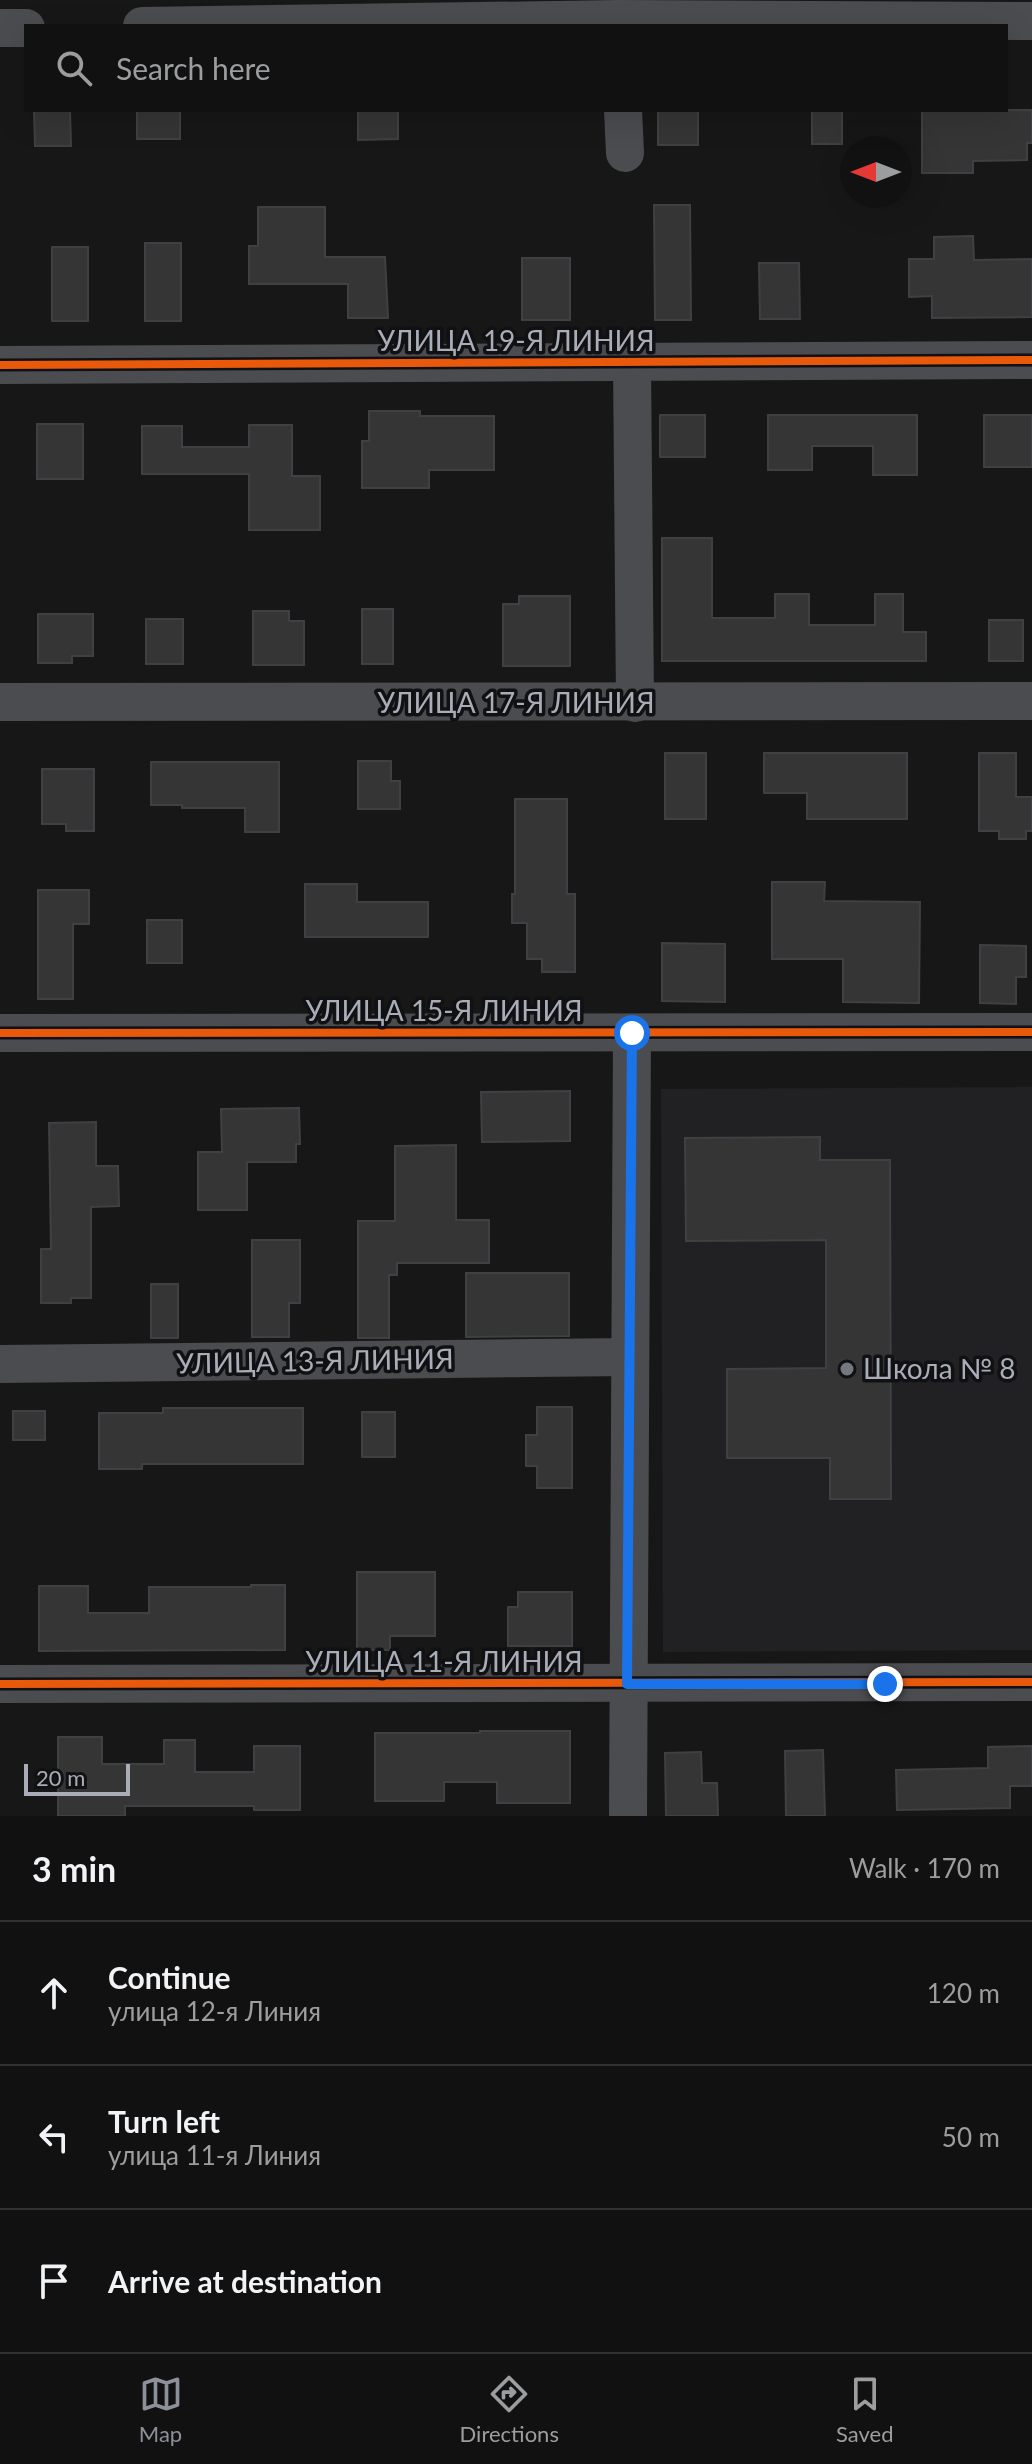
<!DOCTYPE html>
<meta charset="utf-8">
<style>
:root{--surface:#111;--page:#1e1f1f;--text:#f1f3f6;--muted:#9c9d9f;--line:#303131;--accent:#8c9099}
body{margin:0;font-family:Lato,sans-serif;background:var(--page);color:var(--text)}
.compass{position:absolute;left:840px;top:136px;width:72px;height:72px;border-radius:50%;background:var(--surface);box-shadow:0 8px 32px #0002;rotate:270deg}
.scale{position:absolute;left:24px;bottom:20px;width:106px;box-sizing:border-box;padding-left:8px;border:4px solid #a8adb8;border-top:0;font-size:22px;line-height:28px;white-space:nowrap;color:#a8adb8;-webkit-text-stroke:6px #111113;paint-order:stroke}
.stop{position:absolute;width:24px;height:24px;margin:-18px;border:6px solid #1a73e8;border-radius:50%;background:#fff}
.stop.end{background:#1a73e8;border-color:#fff;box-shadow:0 2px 8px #0008}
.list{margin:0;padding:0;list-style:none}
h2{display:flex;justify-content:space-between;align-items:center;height:104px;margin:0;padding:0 32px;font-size:34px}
h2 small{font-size:26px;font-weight:400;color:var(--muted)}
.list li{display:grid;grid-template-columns:52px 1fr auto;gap:24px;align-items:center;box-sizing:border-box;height:144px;padding:0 32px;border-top:2px solid var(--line)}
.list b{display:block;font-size:30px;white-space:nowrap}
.list p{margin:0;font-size:26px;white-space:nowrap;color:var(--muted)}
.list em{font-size:26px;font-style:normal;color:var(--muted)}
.icon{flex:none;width:44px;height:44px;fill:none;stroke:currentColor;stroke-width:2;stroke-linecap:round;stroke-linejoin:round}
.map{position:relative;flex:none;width:1032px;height:1816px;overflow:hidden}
.search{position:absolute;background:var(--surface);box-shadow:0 8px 32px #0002;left:24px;right:24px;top:24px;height:88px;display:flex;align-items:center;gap:20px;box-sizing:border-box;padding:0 28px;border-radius:0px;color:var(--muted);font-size:30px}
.sheet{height:536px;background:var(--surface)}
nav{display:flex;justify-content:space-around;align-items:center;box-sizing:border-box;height:112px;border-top:2px solid var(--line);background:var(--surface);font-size:22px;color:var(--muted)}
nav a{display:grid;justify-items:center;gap:4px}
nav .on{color:var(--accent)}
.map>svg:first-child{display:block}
.built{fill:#212123}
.building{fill:#353536;stroke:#3f4043;stroke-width:2}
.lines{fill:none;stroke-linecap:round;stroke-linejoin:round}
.minor{stroke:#4b4c50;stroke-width:38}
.cycleway-casing{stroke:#111113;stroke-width:13}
.cycleway{stroke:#e8590c;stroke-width:8}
.route{stroke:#1a73e8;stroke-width:10}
.poi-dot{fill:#757880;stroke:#111113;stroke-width:3}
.labels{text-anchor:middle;stroke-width:7;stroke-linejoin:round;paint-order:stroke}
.street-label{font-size:28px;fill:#a8adb8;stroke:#111113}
.poi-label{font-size:28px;fill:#a8adb8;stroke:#111113;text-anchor:start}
</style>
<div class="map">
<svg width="1032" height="1816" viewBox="0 0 1032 1816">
<rect width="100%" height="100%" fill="#171717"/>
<polygon class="built" points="1032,1087 1032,1650 663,1652 661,1089"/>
<g class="building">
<polygon points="34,110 70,110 71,146 35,146"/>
<rect x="137" y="110" width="43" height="29"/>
<polygon points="358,110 398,110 398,139 358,140"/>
<rect x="658" y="110" width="40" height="35"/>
<rect x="812" y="110" width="30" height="34"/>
<polygon points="922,110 1032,110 1032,143 1027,143 1027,160 973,161 973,173 922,173"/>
<polygon points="654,205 690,205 691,320 655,320"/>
<polygon points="258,207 325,207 325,257 385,257 388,318 348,318 348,284 249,284 249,246 258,246"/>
<polygon points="973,236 974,260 1032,259 1032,317 932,318 932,296 909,297 909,259 934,259 934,237"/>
<rect x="145" y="243" width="36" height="78"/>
<rect x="52" y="247" width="36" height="74"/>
<rect x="522" y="258" width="48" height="62"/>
<polygon points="759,263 799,263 800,319 760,319"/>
<polygon points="369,411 420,411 420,416 494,416 494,470 429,470 429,488 362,488 362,441 369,441"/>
<rect x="660" y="415" width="45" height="42"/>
<polygon points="768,415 917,415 917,475 873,475 873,446 812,446 812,470 768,470"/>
<rect x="984" y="415" width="48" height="52"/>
<rect x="37" y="424" width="46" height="55"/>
<polygon points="249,425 292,425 292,476 320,476 320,530 249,530 249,474 142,474 142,426 182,426 182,447 249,447"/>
<polygon points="662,538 712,538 712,618 775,618 775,594 809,594 809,625 875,625 875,594 903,594 903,632 926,632 926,661 662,661"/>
<polygon points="519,596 570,596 570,666 503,666 503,604 519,604"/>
<rect x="362" y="609" width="31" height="55"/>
<polygon points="253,611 289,611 289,621 304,621 304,665 253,665"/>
<polygon points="38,614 93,614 93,656 72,656 72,663 38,663"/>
<rect x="146" y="619" width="37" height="45"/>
<rect x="989" y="620" width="34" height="41"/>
<rect x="665" y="753" width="41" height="66"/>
<polygon points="764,753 907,753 907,819 807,819 807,793 764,793"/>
<polygon points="979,753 1016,753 1016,797 1032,797 1032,831 1026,831 1026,839 999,839 999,831 979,831"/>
<polygon points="358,761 391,761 391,781 400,781 400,809 358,809"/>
<polygon points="151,762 279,762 279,832 245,832 245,808 182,808 182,805 151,805"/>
<polygon points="42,769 94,769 94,831 66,831 66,824 42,824"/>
<polygon points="515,799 567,799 567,894 575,894 575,972 542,972 542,959 527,959 527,923 512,923 512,894 515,894"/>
<polygon points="772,882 825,882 824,901 920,902 919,1003 843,1002 843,959 772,959"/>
<polygon points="305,884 357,884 357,902 428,902 428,937 305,937"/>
<polygon points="38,890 89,890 89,924 73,924 73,999 38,999"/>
<rect x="147" y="920" width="35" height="43"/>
<polygon points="662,943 725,944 725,1002 662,1001"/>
<polygon points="980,945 1026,946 1026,977 1016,977 1016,1004 980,1003"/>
<polygon points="570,1091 570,1141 482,1142 481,1092"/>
<polygon points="299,1108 300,1144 296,1144 296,1162 247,1162 247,1210 198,1210 198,1152 222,1152 221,1109"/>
<polygon points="96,1122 96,1166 118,1166 119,1206 91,1207 91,1298 71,1298 71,1303 41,1303 41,1249 51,1249 49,1123"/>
<polygon points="820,1137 820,1160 890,1160 891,1499 830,1499 830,1458 727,1458 727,1369 826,1368 826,1240 686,1241 685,1138"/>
<polygon points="456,1145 456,1220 489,1220 489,1263 397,1263 397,1275 389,1275 389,1338 358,1338 358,1221 395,1221 395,1146"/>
<polygon points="252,1240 300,1240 300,1303 289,1303 289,1337 252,1337"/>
<polygon points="466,1273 569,1273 569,1336 466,1337"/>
<rect x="151" y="1284" width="27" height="54"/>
<polygon points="537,1407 572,1407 572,1488 537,1488 537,1466 526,1466 526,1435 537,1435"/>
<polygon points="163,1408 303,1408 303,1464 142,1464 142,1469 99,1469 99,1413 163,1413"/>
<rect x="13" y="1411" width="32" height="29"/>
<rect x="362" y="1412" width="33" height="45"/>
<polygon points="357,1572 435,1572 435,1636 390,1636 390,1650 357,1650"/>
<polygon points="251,1585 285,1585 285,1650 39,1651 39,1586 88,1586 88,1613 149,1613 149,1587 251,1587"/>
<polygon points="518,1592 572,1592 572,1646 508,1646 508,1607 518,1607"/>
<polygon points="480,1731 570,1731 570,1803 497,1803 497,1782 444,1782 444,1801 375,1801 375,1733 480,1733"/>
<polygon points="58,1737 102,1737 102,1764 164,1764 164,1740 195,1740 195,1772 254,1772 254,1746 300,1746 300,1810 254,1810 254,1806 125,1806 125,1816 58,1816"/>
<polygon points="1032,1746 1032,1786 1010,1786 1010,1808 897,1810 896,1770 988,1768 988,1747"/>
<polygon points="823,1750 825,1816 786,1816 785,1751"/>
<polygon points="701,1752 702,1783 717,1783 718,1816 666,1816 665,1753"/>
</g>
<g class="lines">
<g class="minor">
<polyline points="142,26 620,19 1032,21"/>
<polyline points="0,28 26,28"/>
<polyline points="623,110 625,153"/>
<polyline points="632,363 635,703"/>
<polyline points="0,365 1032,360"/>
<polyline points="0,702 1032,701"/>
<polyline points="0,1033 1032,1032"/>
<polyline points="0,1364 630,1357"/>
<polyline points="0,1684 1032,1682"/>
<polyline points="628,1816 632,1033"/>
</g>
<g class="cycleway-casing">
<g id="cycleway">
<polyline points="0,365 1032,360"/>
<polyline points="0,1033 1032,1032"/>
<polyline points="0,1684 1032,1682"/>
</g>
</g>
<use href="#cycleway" class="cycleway"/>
</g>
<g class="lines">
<polyline class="route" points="632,1033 627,1684 885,1684"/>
</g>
<circle class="poi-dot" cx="847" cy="1369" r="8"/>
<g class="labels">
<g class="street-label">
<text x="516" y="351">УЛИЦА 19-Я ЛИНИЯ</text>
<text x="516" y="713">УЛИЦА 17-Я ЛИНИЯ</text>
<text x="444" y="1021">УЛИЦА 15-Я ЛИНИЯ</text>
<text transform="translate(315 1361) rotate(-1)" y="10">УЛИЦА 13-Я ЛИНИЯ</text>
<text x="444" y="1672">УЛИЦА 11-Я ЛИНИЯ</text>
</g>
<g class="poi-label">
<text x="863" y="1379">Школа № 8</text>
</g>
</g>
</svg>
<svg class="compass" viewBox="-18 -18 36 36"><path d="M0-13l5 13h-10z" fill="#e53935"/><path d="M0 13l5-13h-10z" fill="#9c9d9f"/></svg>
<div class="scale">20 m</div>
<div class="stop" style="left:632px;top:1033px"></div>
<div class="stop end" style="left:885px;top:1684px"></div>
<div class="search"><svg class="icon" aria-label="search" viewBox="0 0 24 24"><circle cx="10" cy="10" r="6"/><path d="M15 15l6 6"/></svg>Search here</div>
</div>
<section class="sheet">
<h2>3 min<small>Walk · 170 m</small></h2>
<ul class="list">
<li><svg class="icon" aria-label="ahead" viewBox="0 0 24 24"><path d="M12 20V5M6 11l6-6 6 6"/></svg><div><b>Continue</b><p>улица 12-я Линия</p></div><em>120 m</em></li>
<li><svg class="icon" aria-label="left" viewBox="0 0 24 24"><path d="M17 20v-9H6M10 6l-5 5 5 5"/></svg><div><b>Turn left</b><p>улица 11-я Линия</p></div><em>50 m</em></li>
<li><svg class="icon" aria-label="arrive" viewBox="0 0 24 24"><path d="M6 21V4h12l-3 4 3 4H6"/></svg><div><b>Arrive at destination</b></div></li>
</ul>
</section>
<nav>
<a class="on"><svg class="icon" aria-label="map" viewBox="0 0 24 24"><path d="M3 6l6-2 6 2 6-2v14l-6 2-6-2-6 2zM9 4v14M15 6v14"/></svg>Map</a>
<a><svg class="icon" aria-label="directions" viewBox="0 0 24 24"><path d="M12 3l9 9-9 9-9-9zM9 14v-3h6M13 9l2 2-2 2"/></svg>Directions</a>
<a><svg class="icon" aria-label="saved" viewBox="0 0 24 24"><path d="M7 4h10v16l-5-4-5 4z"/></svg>Saved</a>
</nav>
